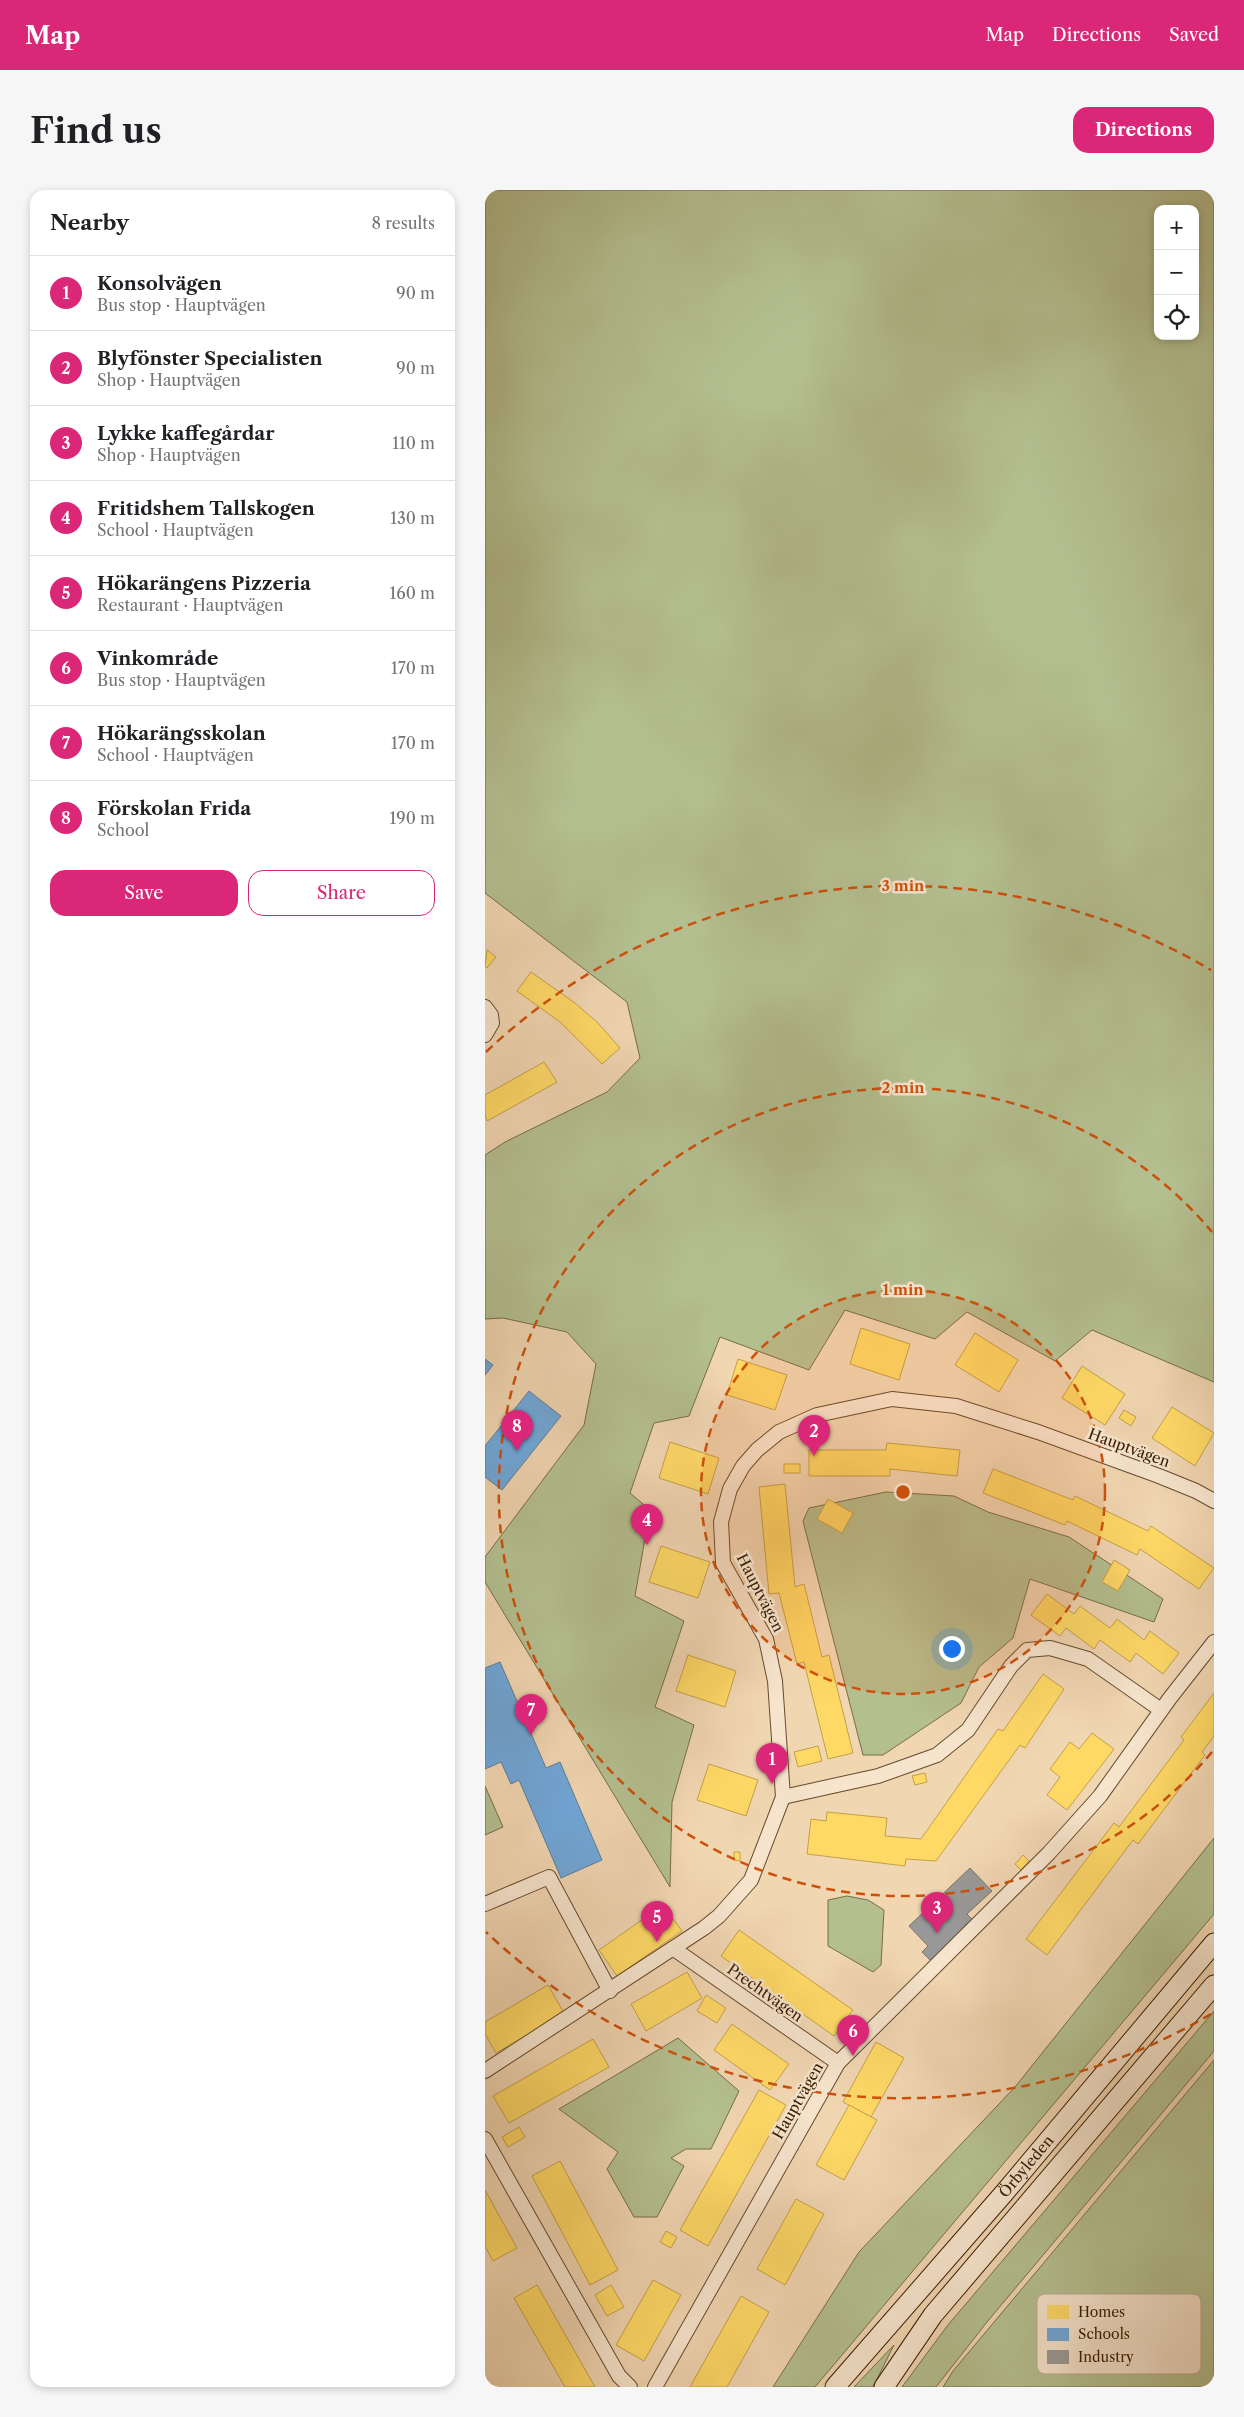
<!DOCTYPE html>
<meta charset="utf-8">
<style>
:root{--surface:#fff;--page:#f6f6f6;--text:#202124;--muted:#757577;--line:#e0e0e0;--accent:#db2777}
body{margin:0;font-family:"Libre Caslon Text",serif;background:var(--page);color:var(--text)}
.controls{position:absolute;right:15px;top:15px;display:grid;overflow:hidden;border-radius:10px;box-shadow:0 2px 8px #0003}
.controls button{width:45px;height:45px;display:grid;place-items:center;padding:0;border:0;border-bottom:1px solid var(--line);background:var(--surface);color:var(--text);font:25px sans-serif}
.you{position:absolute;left:466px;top:1458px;width:18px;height:18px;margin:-12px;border:4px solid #fff;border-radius:50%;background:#1a73e8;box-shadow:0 0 0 8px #1a73e833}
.badge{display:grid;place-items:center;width:32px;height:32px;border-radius:50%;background:var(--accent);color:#fff;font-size:16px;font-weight:700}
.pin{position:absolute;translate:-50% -41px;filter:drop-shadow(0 1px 2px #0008)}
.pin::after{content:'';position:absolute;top:26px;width:18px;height:15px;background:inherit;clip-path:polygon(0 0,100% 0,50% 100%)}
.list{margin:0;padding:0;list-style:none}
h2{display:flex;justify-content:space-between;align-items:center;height:65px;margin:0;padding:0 20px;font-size:21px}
h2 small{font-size:16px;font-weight:400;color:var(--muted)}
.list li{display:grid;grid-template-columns:32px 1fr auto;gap:15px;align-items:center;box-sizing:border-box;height:75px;padding:0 20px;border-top:1px solid var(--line)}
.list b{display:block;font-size:19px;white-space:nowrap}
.list p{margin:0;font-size:16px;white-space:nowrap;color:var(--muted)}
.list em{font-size:16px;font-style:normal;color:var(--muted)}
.actions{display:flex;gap:10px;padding:15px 20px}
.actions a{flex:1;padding:11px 0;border:1px solid var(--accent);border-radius:15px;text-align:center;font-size:18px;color:var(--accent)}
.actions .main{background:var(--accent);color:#fff}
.icon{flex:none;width:28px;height:28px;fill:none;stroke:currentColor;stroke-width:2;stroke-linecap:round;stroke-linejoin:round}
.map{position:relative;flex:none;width:729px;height:2197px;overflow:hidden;border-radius:15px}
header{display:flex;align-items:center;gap:30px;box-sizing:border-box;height:70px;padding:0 25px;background:var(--accent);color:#fff}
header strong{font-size:24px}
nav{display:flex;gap:28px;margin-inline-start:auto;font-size:18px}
.intro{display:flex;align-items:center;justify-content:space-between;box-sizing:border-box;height:120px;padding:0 30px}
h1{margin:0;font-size:35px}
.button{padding:12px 22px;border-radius:15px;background:var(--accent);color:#fff;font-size:18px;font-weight:700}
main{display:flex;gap:30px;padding:0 30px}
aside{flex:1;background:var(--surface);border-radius:15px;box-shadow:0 2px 8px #0003}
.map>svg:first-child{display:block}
.green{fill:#b4bf90;stroke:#766d48;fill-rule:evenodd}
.homes{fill:#ffd966;stroke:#c3a048}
.schools{fill:#6fa8dc;stroke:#5e7e9a}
.industry{fill:#999;stroke:#7c736b}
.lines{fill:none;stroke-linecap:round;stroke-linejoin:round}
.street-casing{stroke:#664a2d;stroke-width:16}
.secondary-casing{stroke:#381b01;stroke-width:21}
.street{stroke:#f6e4cd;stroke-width:14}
.secondary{stroke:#f6e4cd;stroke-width:19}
.ring{fill:none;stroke:#ce500a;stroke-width:2.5;stroke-dasharray:9 6}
.labels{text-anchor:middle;stroke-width:5;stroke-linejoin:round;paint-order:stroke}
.street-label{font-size:15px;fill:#381b01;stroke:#f6e4cd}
.key{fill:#f6e4cd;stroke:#bda890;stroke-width:1}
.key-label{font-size:14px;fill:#381b01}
.centre{fill:#ce500a;stroke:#f6e4cd;stroke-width:2.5}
.ring-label{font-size:15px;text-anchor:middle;font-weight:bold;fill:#ce500a;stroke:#f6e4cd;stroke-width:5;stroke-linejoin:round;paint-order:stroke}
</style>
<header>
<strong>Map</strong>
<nav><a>Map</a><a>Directions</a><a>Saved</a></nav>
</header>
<div class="intro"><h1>Find us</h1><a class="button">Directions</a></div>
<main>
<aside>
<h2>Nearby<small>8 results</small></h2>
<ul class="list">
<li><span class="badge">1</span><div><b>Konsolvägen</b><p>Bus stop · Hauptvägen</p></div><em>90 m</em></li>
<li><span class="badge">2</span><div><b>Blyfönster Specialisten</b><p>Shop · Hauptvägen</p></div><em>90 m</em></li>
<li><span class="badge">3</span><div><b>Lykke kaffegårdar</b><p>Shop · Hauptvägen</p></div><em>110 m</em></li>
<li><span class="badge">4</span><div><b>Fritidshem Tallskogen</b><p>School · Hauptvägen</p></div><em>130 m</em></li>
<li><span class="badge">5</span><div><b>Hökarängens Pizzeria</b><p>Restaurant · Hauptvägen</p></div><em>160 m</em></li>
<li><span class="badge">6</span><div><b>Vinkområde</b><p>Bus stop · Hauptvägen</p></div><em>170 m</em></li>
<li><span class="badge">7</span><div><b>Hökarängsskolan</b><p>School · Hauptvägen</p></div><em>170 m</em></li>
<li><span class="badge">8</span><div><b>Förskolan Frida</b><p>School</p></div><em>190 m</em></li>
</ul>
<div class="actions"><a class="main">Save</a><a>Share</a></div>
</aside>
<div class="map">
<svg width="729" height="2197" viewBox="0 0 729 2197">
<rect width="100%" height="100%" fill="#f1d6b2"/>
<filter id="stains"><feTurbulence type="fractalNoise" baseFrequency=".004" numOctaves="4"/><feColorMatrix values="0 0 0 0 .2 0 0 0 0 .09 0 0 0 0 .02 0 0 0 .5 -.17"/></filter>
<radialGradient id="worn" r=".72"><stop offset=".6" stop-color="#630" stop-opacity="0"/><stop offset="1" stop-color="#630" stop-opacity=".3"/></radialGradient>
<g class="green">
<path d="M0,0H729V1192L607,1140L570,1171L482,1122L450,1149L360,1120L324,1180L235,1147L204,1226L169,1233L145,1303L165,1320L150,1406L199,1431L170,1517L209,1535L187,1612L185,1697L0,1392V1367L99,1235L111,1174L82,1142L18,1128L0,1129V965L20,952L122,902L155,868L142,812L0,703ZM673,19H710V146H673Z"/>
<polygon points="401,1302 469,1306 503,1322 584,1347 678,1409 669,1432 545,1389 528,1448 494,1477 476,1513 398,1565 378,1565 318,1331 324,1318"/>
<polygon points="0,1596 18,1637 0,1645"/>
<polygon points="729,1648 729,1724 330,2197 288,2197 374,2062 530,1897"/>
<polygon points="362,1706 383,1710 399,1720 396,1775 388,1782 343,1756 343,1710"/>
<polygon points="729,1821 729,1861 502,2132 451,2197 417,2197 463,2135"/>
<polygon points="193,1848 254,1901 226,1959 201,1959 186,1968 199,1976 172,2027 149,2027 122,1979 133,1962 74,1919"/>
<polygon points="729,1870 729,2197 458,2197 468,2181"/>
<polygon points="409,2155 388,2197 369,2197"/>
</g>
<g class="homes">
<polygon points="2,760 11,767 2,778 0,776"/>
<polygon points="46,782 90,813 113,833 135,858 117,874 75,832 32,801"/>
<polygon points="59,872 72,892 2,931 0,924 0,905"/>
<polygon points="376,1138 425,1154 414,1190 365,1174"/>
<polygon points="490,1143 533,1170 514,1202 470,1175"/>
<polygon points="253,1169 302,1185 290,1220 242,1205"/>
<polygon points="597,1176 640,1204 620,1235 577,1208"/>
<polygon points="687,1217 729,1243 710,1276 667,1248"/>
<polygon points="639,1220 651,1227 646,1236 634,1228"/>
<polygon points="185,1252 234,1268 223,1304 174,1288"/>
<polygon points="402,1253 475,1260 472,1286 405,1279 405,1286 324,1286 324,1260 401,1260"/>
<rect x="299" y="1274" width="16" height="9"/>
<polygon points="508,1279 588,1310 590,1306 663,1341 666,1336 729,1378 714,1399 655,1359 652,1365 582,1331 580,1335 498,1303"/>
<polygon points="300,1294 310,1397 319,1394 337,1467 344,1465 368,1563 343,1569 319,1472 312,1474 294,1403 284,1404 274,1297"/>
<polygon points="343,1309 368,1323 357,1343 332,1329"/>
<polygon points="176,1356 225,1372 213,1408 164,1392"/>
<polygon points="629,1370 645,1380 633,1401 617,1392"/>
<polygon points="562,1404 589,1424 595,1416 625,1438 632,1429 659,1450 665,1441 694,1463 678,1484 651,1463 645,1472 615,1450 609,1459 581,1438 575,1446 546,1425"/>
<polygon points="203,1465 251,1481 240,1517 191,1501"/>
<polygon points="558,1484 579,1499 540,1558 535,1555 451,1671 421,1669 420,1676 322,1664 326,1629 341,1631 342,1622 402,1628 400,1646 436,1649 513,1539 518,1541"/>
<polygon points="729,1503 729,1546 717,1562 720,1565 653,1654 648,1650 562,1765 541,1749 629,1633 634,1637 699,1550 696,1547"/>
<polygon points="607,1543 629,1559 582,1620 562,1605 575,1587 565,1579 585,1552 594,1559"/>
<polygon points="333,1556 337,1571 313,1577 309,1562"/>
<polygon points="224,1574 273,1590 261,1626 212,1610"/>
<polygon points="440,1583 442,1592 430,1595 427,1586"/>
<polygon points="249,1662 255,1662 255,1671 249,1670"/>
<polygon points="538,1665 544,1671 536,1680 530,1674"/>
<polygon points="178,1715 197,1741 132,1786 114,1760"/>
<polygon points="254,1740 368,1820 349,1846 236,1766"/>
<polygon points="202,1782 217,1808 161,1841 146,1814"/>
<polygon points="63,1795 79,1823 11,1863 0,1844 0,1832"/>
<polygon points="221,1805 241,1818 232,1833 212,1821"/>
<polygon points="247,1834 304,1874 285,1900 229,1860"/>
<polygon points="108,1849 124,1877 24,1933 8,1906"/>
<polygon points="391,1852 419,1868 386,1927 358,1912"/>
<polygon points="274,1900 301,1915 223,2056 195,2040"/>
<polygon points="364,1915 392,1930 359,1990 331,1975"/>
<polygon points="34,1937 40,1947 23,1957 17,1947"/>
<polygon points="75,1971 133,2080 105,2095 47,1986"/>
<polygon points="0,2000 32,2058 8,2071 0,2056"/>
<polygon points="311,2009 339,2024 300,2095 272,2079"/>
<polygon points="181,2041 192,2047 186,2058 175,2052"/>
<polygon points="168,2090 196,2105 159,2171 131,2155"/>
<polygon points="52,2095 110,2197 80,2197 29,2108"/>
<polygon points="126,2095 139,2117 122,2126 110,2105"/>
<polygon points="256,2106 284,2122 242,2197 205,2197"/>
</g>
<g class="schools">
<polygon points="0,1169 8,1175 0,1185"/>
<polygon points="44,1201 76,1226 17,1300 0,1287 0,1256"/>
<polygon points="15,1472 61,1578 75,1572 117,1670 76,1688 34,1590 26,1594 16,1572 0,1579 0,1478"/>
</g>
<polygon class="industry" points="485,1678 507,1701 482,1724 488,1730 446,1771 437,1762 443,1756 424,1736"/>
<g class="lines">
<g class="street-casing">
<g id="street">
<polyline points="0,817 6,825 7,833 0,845"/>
<polyline points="298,1607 393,1586 452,1565 483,1540 526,1476 542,1460 565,1458 603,1469 676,1520"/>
<polyline points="0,1714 64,1687 125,1801"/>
<polyline points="189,1759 353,1873"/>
<polyline points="0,1881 219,1738 234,1726 266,1690 298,1607 290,1491 281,1449 238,1373 236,1332 245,1299 258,1276 272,1260 294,1242 332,1225 407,1209 471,1216 553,1242 674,1286 711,1301 729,1311"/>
<polyline points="0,1949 134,2186 145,2197"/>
<polyline points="170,2197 353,1873 564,1663 615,1606 685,1508 729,1452"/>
</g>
</g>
<g class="secondary-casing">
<g id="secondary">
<path id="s1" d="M350,2197L520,2002L729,1753"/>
<polyline points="399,2197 448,2125 729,1795"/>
</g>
</g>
<use href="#street" class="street"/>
<use href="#secondary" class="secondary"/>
</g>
<circle cx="418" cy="1302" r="202" fill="#ce500a" fill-opacity=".12"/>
<g class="ring">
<circle cx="418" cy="1302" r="202"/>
<path d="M727 1562A404 404 0 1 1 727 1042"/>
<path d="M726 1824A606 606 0 0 1 1 1742M1 862A606 606 0 0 1 726 780"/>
</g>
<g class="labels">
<g class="street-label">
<text transform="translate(644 1258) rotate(20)" y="5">Hauptvägen</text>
<text transform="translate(275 1403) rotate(63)" y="5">Hauptvägen</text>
<text transform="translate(280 1803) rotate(35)" y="5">Prechtvägen</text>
<text transform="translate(313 1911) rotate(-60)" y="5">Hauptvägen</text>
<text dy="5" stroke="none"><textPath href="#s1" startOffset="292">Örbyleden</textPath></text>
</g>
</g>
<rect x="552" y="2104" width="164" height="80" rx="8" class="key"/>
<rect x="562" y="2115" width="22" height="14" fill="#ffd966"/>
<rect x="562" y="2138" width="22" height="13" fill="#6fa8dc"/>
<rect x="562" y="2160" width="22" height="14" fill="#999"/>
<g class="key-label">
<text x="593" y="2127">Homes</text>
<text x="593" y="2149">Schools</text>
<text x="593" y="2172">Industry</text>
</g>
<circle cx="418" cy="1302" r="8" class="centre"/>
<g class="ring-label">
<text x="418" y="701">3 min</text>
<text x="418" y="903">2 min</text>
<text x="418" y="1105">1 min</text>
</g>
<rect width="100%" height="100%" filter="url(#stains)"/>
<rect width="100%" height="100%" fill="url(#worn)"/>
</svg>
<div class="controls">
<button>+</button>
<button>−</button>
<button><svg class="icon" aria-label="locate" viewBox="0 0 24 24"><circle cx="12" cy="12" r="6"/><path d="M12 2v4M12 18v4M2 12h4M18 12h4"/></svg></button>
</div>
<div class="you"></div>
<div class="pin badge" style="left:287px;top:1594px">1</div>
<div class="pin badge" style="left:329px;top:1266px">2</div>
<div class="pin badge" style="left:452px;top:1743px">3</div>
<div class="pin badge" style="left:162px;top:1355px">4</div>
<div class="pin badge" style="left:172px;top:1752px">5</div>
<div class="pin badge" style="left:368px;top:1866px">6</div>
<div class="pin badge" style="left:46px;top:1545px">7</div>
<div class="pin badge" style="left:32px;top:1261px">8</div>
</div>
</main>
